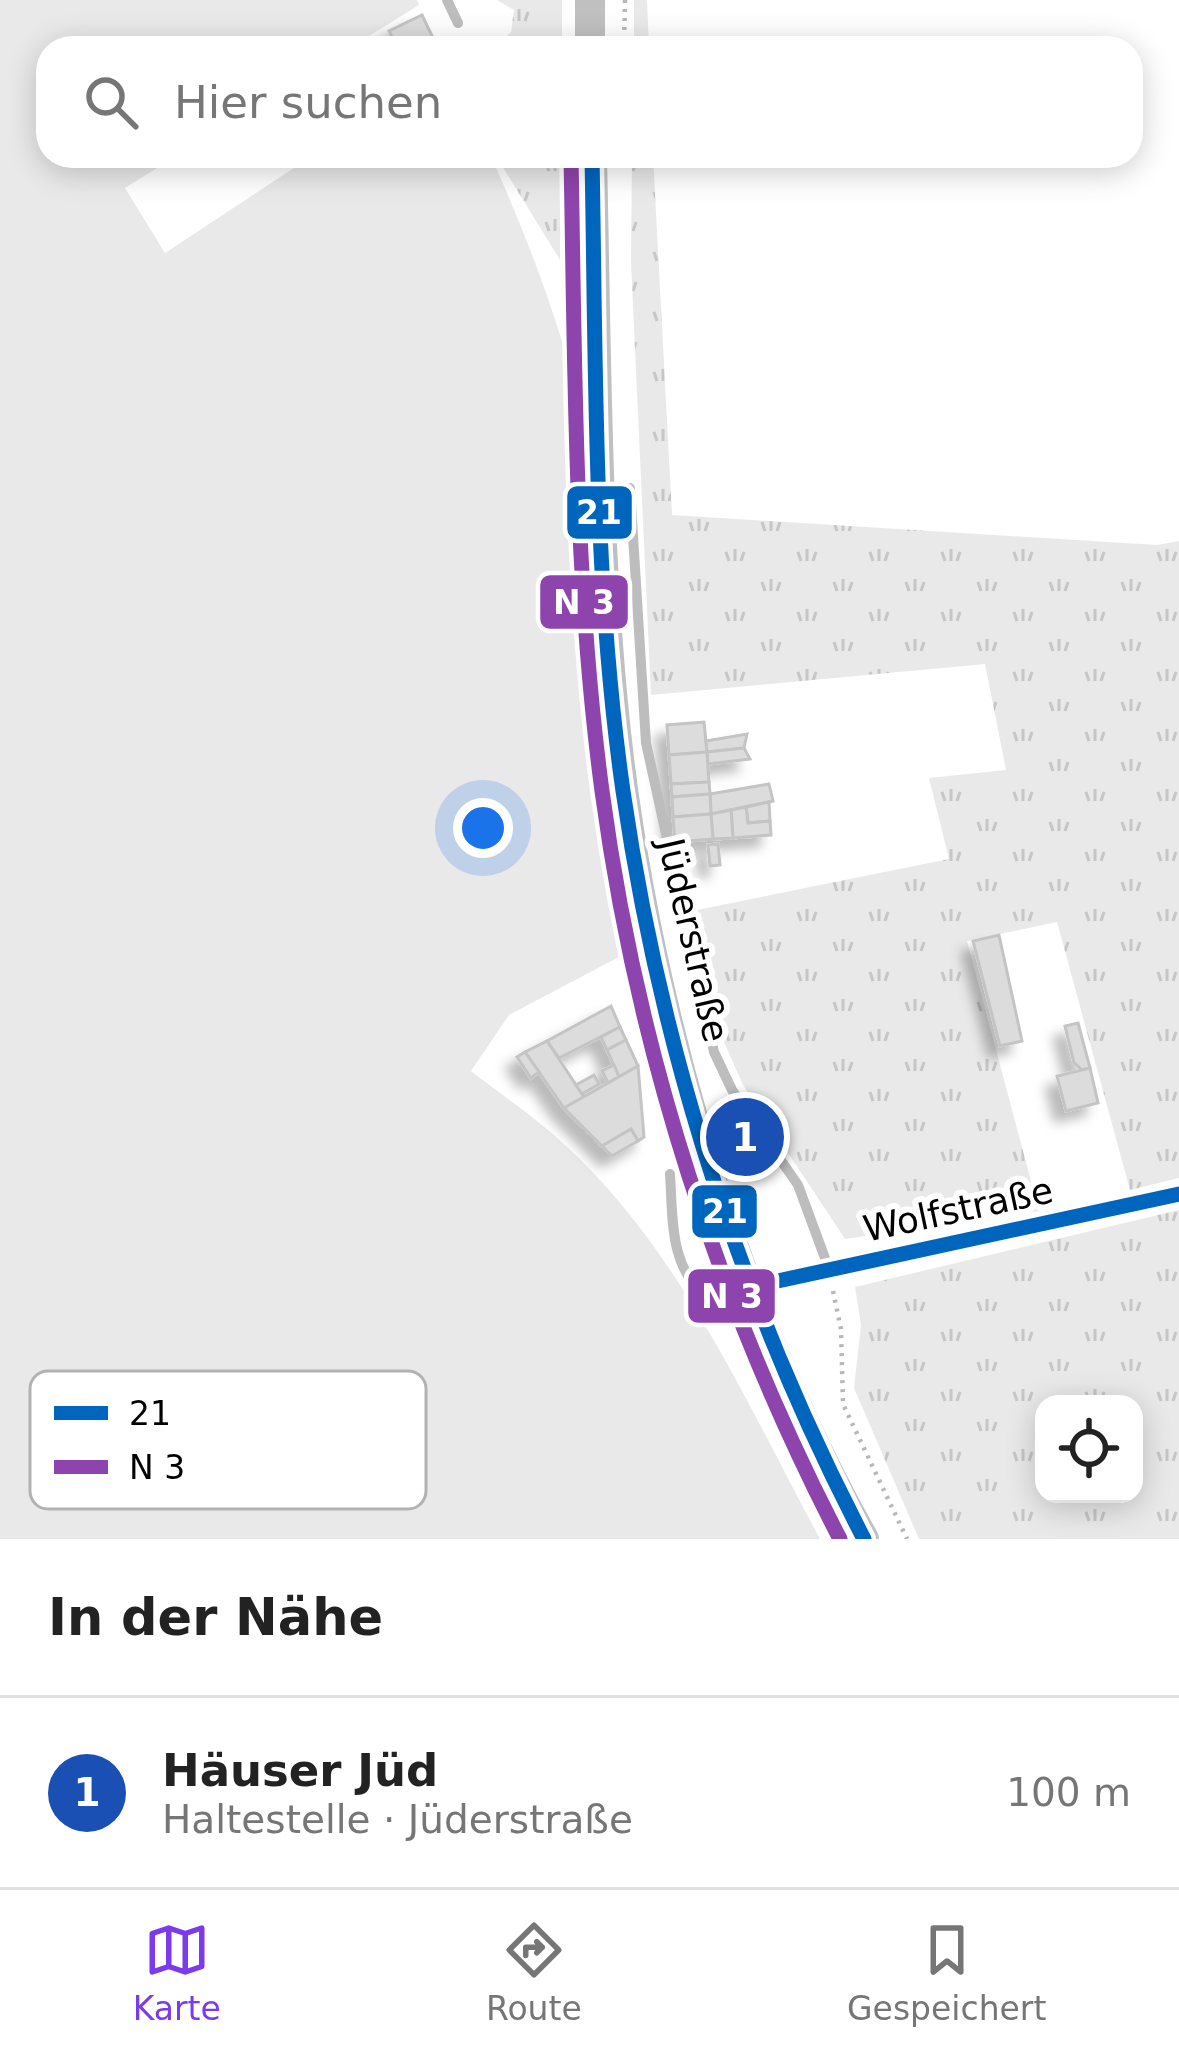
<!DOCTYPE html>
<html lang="de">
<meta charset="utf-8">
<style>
:root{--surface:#fff;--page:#f6f6f6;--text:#222;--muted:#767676;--line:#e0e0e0;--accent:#7c3aed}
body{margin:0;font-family:"DejaVu Sans",sans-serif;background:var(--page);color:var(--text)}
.controls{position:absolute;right:36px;bottom:36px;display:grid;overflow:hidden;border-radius:24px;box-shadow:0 6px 30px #0003}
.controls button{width:108px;height:108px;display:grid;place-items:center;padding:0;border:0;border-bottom:3px solid var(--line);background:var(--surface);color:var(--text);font:60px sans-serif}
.you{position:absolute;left:483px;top:828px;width:42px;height:42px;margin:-30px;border:9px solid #fff;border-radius:50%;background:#1a73e8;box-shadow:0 0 0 18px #1a73e833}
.badge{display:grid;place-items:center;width:78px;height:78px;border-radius:50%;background:var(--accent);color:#fff;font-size:39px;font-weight:700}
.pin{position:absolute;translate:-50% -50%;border:6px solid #fff;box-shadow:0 3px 12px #0006}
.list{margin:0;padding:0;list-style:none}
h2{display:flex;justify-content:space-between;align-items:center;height:156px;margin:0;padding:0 48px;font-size:51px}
h2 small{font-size:39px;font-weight:400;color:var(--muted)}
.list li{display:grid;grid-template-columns:78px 1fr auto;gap:36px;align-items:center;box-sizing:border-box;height:192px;padding:0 48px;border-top:3px solid var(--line)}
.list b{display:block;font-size:45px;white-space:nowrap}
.list p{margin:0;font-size:39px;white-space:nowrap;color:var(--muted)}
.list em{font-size:39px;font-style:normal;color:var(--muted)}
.icon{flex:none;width:66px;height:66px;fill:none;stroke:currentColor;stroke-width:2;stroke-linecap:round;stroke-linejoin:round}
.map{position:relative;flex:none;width:1179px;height:1539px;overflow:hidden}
.search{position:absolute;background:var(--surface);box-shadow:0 6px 30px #0003;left:36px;right:36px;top:36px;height:132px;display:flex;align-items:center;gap:30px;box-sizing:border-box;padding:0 42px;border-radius:36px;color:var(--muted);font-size:45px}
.sheet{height:348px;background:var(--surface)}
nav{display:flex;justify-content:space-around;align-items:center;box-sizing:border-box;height:168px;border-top:3px solid var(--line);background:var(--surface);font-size:33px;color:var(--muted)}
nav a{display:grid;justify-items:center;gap:6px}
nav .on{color:var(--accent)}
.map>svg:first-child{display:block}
.grass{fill:url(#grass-tufts);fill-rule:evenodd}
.green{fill:#e9e9e9}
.building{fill:#dcdcdc;stroke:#c4c4c4;stroke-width:3;filter:url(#shadow)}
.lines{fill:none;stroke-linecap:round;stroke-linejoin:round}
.path{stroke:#b8b8b8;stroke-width:4.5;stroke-dasharray:3 6;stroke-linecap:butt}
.lane{stroke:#bdbdbd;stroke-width:10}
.street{stroke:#bdbdbd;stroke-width:21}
.secondary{stroke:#c0c0c0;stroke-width:30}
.bus-1-casing{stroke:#fff;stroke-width:24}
.bus-2-casing{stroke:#fff;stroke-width:24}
.bus-1{stroke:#0065bd;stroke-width:15}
.bus-2{stroke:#8e44ad;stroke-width:15}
.labels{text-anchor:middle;stroke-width:12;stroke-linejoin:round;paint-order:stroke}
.street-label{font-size:36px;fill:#000;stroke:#fff}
.key{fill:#fff;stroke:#b2b2b2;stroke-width:3}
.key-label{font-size:33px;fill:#000}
.line-badge{stroke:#fff;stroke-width:4.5}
.badge-label{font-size:33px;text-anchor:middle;font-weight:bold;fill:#fff}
</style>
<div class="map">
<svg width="1179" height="1539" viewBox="0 0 1179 1539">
<defs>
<pattern id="grass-tufts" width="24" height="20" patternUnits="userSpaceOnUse" patternTransform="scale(3)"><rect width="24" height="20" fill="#e9e9e9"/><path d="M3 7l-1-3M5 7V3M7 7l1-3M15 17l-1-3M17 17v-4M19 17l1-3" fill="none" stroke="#c6c6c6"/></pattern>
<filter id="shadow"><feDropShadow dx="-11" dy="11" stdDeviation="6" flood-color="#0004"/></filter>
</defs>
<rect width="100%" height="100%" fill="#fff"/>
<g class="grass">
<polygon points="497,0 562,0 562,48 494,48 511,32 514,10"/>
<polygon points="634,0 647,0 649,48 634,48"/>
<polygon points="496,156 561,156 560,260"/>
<polygon points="632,156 653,156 672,515 1157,545 1179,541 1179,1178 1130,1190 1057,922 967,941 1039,1211 845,1239 743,1085 720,1033 687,912 949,859 929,778 1006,770 985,664 651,695 631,262"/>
<path d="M1179,1210V1539H919L854,1388L861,1325L855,1287ZM1044,1404H1134V1494H1044Z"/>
</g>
<path class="green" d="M0,0H417L419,5L350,48H48V156H176L125,188L165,253L312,156H491C533,251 570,348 589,450C620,614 621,784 632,950L509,1015L471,1071C502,1095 536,1118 565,1145C680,1250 747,1404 820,1539H0Z"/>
<g class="building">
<polygon points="422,15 434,40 397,48 389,31"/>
<polygon points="704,722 707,752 669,755 667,725"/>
<polygon points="747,734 744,748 707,752 706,741"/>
<polygon points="744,748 750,759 708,764 707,752"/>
<polygon points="707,752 709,782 671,784 669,755"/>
<polygon points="709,782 710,794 672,797 671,784"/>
<polygon points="769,784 773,801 711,814 710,794"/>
<polygon points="710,794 711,814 673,817 672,797"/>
<polygon points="769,802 770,821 748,823 746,807"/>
<polygon points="746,807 748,823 770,821 771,835 733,838 731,810"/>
<polygon points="731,810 733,838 713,839 711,814"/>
<polygon points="711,814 713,839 675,842 673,817"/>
<polygon points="718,844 720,865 710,866 708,845"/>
<polygon points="999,935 1022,1041 1000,1046 973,941"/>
<polygon points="611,1006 620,1027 559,1058 547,1041"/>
<polygon points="1078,1023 1090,1068 1082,1070 1074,1063 1065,1026"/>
<polygon points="620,1027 626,1040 607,1050 601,1037"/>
<polygon points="626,1040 638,1066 619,1077 607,1050"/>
<polygon points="547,1041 584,1097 564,1108 525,1052"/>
<polygon points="525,1052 539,1072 531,1078 517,1057"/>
<polygon points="614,1065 619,1077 608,1083 602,1071"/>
<polygon points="638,1066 644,1137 638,1141 631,1129 602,1146 564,1108"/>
<polygon points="1090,1068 1098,1103 1066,1111 1057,1076"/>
<polygon points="594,1075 599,1084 582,1094 576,1085"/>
<polygon points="631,1129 638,1141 612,1156 602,1146"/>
</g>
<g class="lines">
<g class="path">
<polyline points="624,48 625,0"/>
<polyline points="833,1291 841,1329 843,1404 907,1539"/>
</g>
<g class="lane">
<polyline points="447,0 458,23"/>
<polyline points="630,488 646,743 714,1052 732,1090 798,1185 829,1269"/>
<path d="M670,1174C673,1219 669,1269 708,1298L747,1288"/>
</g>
<polyline class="street" points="750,1287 1179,1194"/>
<g class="secondary">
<polyline points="590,0 590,48"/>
<path d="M592,156C596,331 596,507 611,682C635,961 726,1296 864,1539"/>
</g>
<g class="bus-1-casing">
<g id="bus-1">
<path d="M592,156C596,367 593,581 623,791C661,1053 742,1304 864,1539"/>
<polyline points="750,1287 1179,1194"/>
</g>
</g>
<g class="bus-2-casing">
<path id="bus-2" d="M571,156C575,368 574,581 602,791C637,1052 719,1305 840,1539"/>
</g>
<use href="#bus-1" class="bus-1"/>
<use href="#bus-2" class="bus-2"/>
</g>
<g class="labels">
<g class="street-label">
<text transform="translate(694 940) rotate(77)" y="13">Jüderstraße</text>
<text transform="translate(958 1209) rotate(-12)" y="13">Wolfstraße</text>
</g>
</g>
<rect x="30" y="1371" width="396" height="138" rx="18" class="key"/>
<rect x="54" y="1406" width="54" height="14" fill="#0065bd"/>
<rect x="54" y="1460" width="54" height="14" fill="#8e44ad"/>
<g class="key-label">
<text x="129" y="1425">21</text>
<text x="129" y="1479">N 3</text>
</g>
<g class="line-badge">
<rect x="565" y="484" width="69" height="57" rx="12" fill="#0065bd"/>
<rect x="538" y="573" width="92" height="58" rx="12" fill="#8e44ad"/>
<rect x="690" y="1183" width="69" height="57" rx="12" fill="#0065bd"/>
<rect x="686" y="1267" width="91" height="58" rx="12" fill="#8e44ad"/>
</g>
<g class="badge-label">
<text x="599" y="524">21</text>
<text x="584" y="614">N 3</text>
<text x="725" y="1223">21</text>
<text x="732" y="1308">N 3</text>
</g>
</svg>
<div class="controls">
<button><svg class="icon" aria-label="locate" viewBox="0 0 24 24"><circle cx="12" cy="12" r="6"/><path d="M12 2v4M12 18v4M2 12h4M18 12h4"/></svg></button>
</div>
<div class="you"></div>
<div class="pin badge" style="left:745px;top:1137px;background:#1a4fb4">1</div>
<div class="search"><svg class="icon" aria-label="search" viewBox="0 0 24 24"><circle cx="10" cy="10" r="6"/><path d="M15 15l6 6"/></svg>Hier suchen</div>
</div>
<section class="sheet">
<h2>In der Nähe<small></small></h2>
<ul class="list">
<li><span class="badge" style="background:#1a4fb4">1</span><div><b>Häuser Jüd</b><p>Haltestelle · Jüderstraße</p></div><em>100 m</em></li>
</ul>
</section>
<nav>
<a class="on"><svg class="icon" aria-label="map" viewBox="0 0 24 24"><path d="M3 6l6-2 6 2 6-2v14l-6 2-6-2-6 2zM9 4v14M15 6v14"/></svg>Karte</a>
<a><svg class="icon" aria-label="directions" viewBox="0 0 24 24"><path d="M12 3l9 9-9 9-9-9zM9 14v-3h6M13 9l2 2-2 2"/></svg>Route</a>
<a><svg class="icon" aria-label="saved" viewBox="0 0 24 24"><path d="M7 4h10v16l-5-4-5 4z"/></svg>Gespeichert</a>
</nav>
